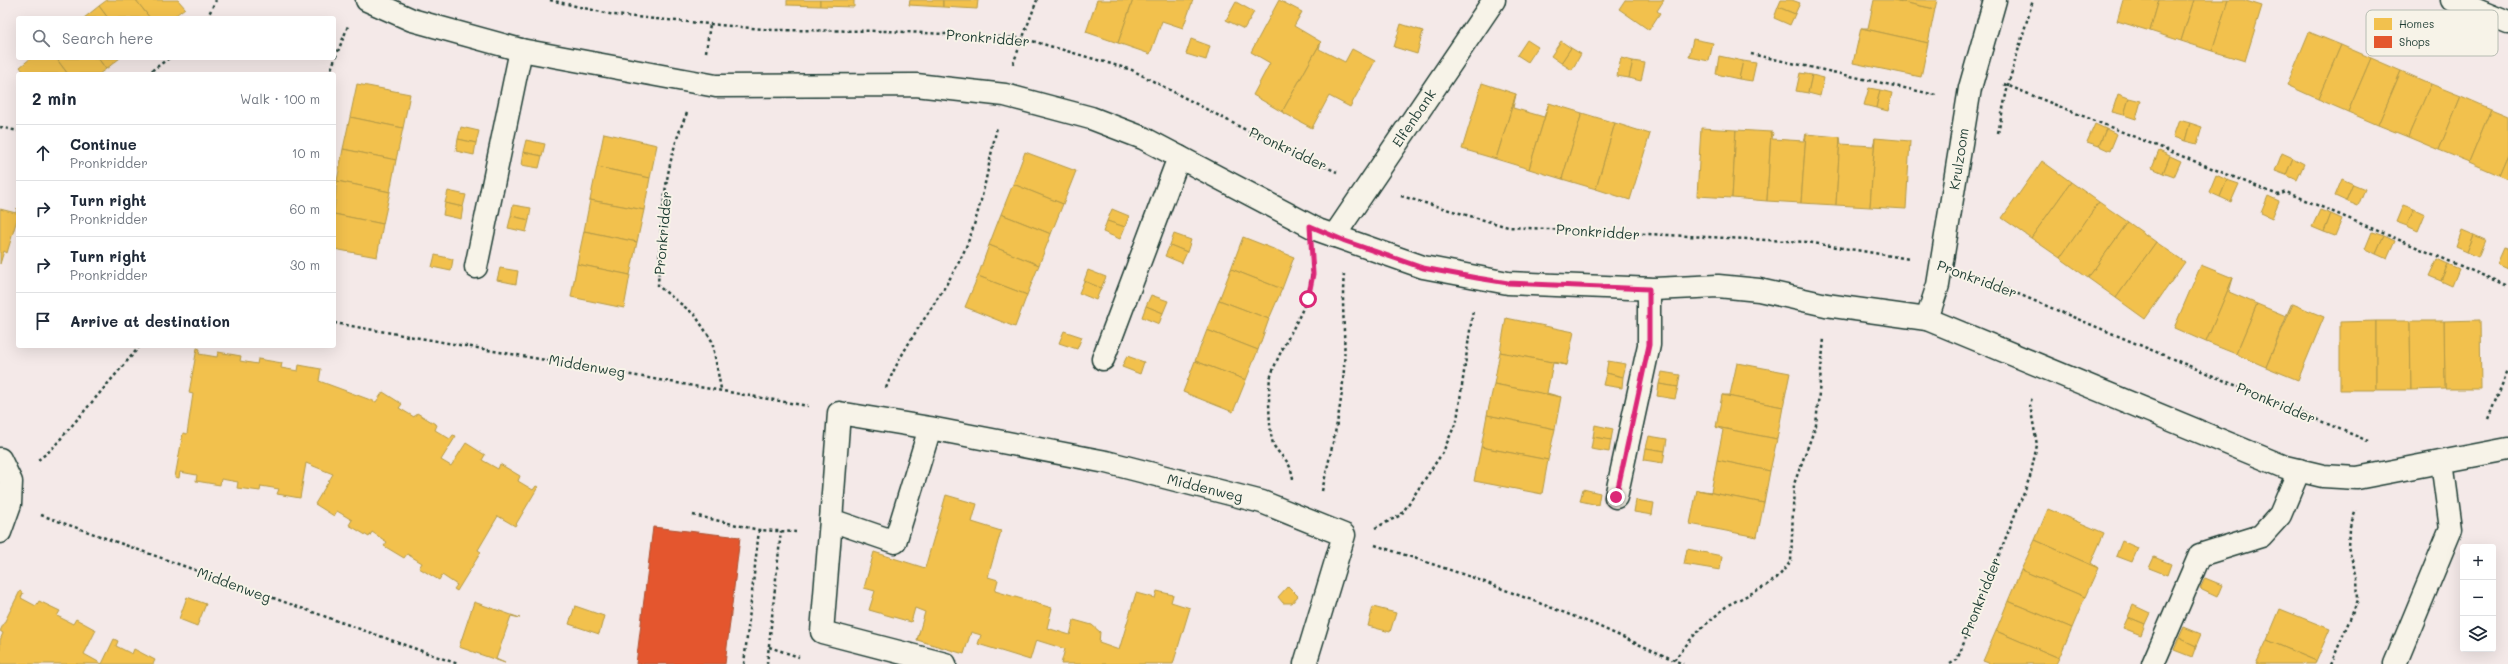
<!DOCTYPE html>
<meta charset="utf-8">
<style>
:root{--surface:#fff;--page:#f2f2f3;--text:#1f2937;--muted:#747a83;--line:#e0e1e3}
body{margin:0;font-family:Mali,sans-serif;background:var(--page);color:var(--text)}
.controls{position:absolute;right:12px;bottom:12px;display:grid;overflow:hidden;border-radius:4px;box-shadow:0 4px 16px #0002}
.controls button{width:36px;height:36px;display:grid;place-items:center;padding:0;border:0;border-bottom:1px solid var(--line);background:var(--surface);color:var(--text);font:20px sans-serif}
.stop{position:absolute;width:12px;height:12px;margin:-9px;border:3px solid #db2777;border-radius:50%;background:#fff}
.stop.end{background:#db2777;border-color:#fff;box-shadow:0 1px 4px #0008}
.list{margin:0;padding:0;list-style:none}
h2{display:flex;justify-content:space-between;align-items:center;height:52px;margin:0;padding:0 16px;font-size:17px}
h2 small{font-size:13px;font-weight:400;color:var(--muted)}
.list li{display:grid;grid-template-columns:26px 1fr auto;gap:12px;align-items:center;box-sizing:border-box;height:56px;padding:0 16px;border-top:1px solid var(--line)}
.list b{display:block;font-size:15px;white-space:nowrap}
.list p{margin:0;font-size:13px;white-space:nowrap;color:var(--muted)}
.list em{font-size:13px;font-style:normal;color:var(--muted)}
.icon{flex:none;width:22px;height:22px;fill:none;stroke:currentColor;stroke-width:2;stroke-linecap:round;stroke-linejoin:round}
.map{position:relative;flex:none;width:2508px;height:664px;overflow:hidden}
.search{position:absolute;background:var(--surface);box-shadow:0 4px 16px #0002;left:16px;top:16px;width:320px;height:44px;display:flex;align-items:center;gap:10px;box-sizing:border-box;padding:0 14px;border-radius:4px;color:var(--muted);font-size:15px}
.panel{position:absolute;background:var(--surface);box-shadow:0 4px 16px #0002;left:16px;top:72px;width:320px;height:276px;border-radius:4px}
.map>svg:first-child{display:block}
.homes{fill:#f2c14e;stroke:#b39946}
.shops{fill:#e4572e;stroke:#a94f30}
.lines{fill:none;stroke-linecap:round;stroke-linejoin:round}
.minor-casing{stroke:#1f3d34;stroke-width:25}
.path{stroke:#1f3d34;stroke-width:2.5;stroke-dasharray:3 3;stroke-linecap:butt}
.minor{stroke:#f7f3e8;stroke-width:22}
.route{stroke:#db2777;stroke-width:5}
.labels{text-anchor:middle;stroke-width:4;stroke-linejoin:round;paint-order:stroke}
.street-label{font-size:14px;fill:#1f3d34;stroke:#f7f3e8}
.key{fill:#f7f3e8;stroke:#b6bcb2;stroke-width:1}
.key-label{font-size:11px;fill:#1f3d34}
</style>
<div class="map">
<svg width="2508" height="664" viewBox="0 0 2508 664">
<rect width="100%" height="100%" fill="#f4e9e8"/>
<filter id="ink" filterUnits="userSpaceOnUse"><feTurbulence type="fractalNoise" baseFrequency=".025" numOctaves="2"/><feDisplacementMap in="SourceGraphic" scale="8" xChannelSelector="R" yChannelSelector="G"/><feConvolveMatrix kernelMatrix="1 2 1 2 8 2 1 2 1" color-interpolation-filters="sRGB"/></filter>
<g filter="url(#ink)">
<g class="homes">
<polygon points="107,0 136,0 150,18 108,18 99,6"/>
<polygon points="136,0 178,0 185,8 172,18 150,18"/>
<polygon points="787,0 820,0 820,6 787,5"/>
<polygon points="820,0 854,0 854,7 820,6"/>
<polygon points="910,0 943,0 943,7 909,5"/>
<polygon points="943,0 978,0 977,9 943,7"/>
<polygon points="1097,0 1133,0 1118,43 1086,32"/>
<polygon points="1133,0 1193,0 1183,28 1162,21 1150,54 1118,43"/>
<polygon points="1279,0 1302,12 1294,26 1321,42 1282,112 1253,95 1270,63 1251,52"/>
<polygon points="1625,0 1664,0 1657,11 1660,13 1649,30 1619,9"/>
<polygon points="1781,0 1792,0 1800,3 1795,14 1778,7"/>
<polygon points="1874,0 1894,0 1935,9 1928,43 1861,28 1868,28"/>
<polygon points="1894,0 1937,0 1935,9"/>
<polygon points="2123,0 2159,0 2150,31 2117,21"/>
<polygon points="2159,0 2194,0 2181,41 2150,31"/>
<polygon points="2194,0 2228,0 2212,51 2181,41"/>
<polygon points="2228,0 2243,0 2262,6 2245,61 2212,51"/>
<polygon points="1236,2 1254,12 1244,29 1226,20"/>
<polygon points="99,6 108,18 84,18"/>
<polygon points="1778,7 1795,14 1790,25 1774,18"/>
<polygon points="1401,24 1423,31 1417,54 1394,47"/>
<polygon points="1861,28 1928,43 1921,77 1853,63"/>
<polygon points="2309,32 2341,45 2318,99 2287,85"/>
<polygon points="1191,39 1210,46 1206,60 1186,54"/>
<polygon points="1693,39 1713,43 1709,61 1689,57"/>
<polygon points="1527,40 1538,47 1528,62 1517,55"/>
<polygon points="1561,41 1571,48 1561,63 1551,56"/>
<polygon points="1321,42 1319,49 1345,62 1352,49 1375,61 1350,107 1329,96 1312,128 1282,112"/>
<polygon points="2341,45 2371,58 2348,112 2318,99"/>
<polygon points="1571,48 1581,54 1572,70 1561,63"/>
<polygon points="1719,56 1743,61 1739,79 1716,74"/>
<polygon points="31,58 56,58 68,74 25,74 20,67"/>
<polygon points="56,58 98,58 106,69 99,74 68,74"/>
<polygon points="98,58 120,58 106,69"/>
<polygon points="1621,58 1633,61 1629,78 1617,76"/>
<polygon points="2371,58 2401,71 2378,125 2348,112"/>
<polygon points="1633,61 1645,63 1641,81 1629,78"/>
<polygon points="1743,61 1756,63 1752,81 1739,79"/>
<polygon points="2401,71 2431,84 2408,137 2378,125"/>
<polygon points="1800,73 1812,75 1808,93 1796,91"/>
<polygon points="1812,75 1824,78 1820,96 1808,93"/>
<polygon points="1482,83 1516,94 1496,159 1462,149"/>
<polygon points="357,84 410,94 403,128 350,117"/>
<polygon points="2431,84 2461,96 2439,150 2408,137"/>
<polygon points="1869,88 1880,90 1876,108 1864,105"/>
<polygon points="1880,90 1892,93 1888,111 1876,108"/>
<polygon points="1516,94 1513,108 1544,117 1549,103 1529,169 1496,159"/>
<polygon points="2118,94 2129,98 2124,115 2112,112"/>
<polygon points="2461,96 2491,109 2469,162 2439,150"/>
<polygon points="2129,98 2141,101 2136,119 2124,115"/>
<polygon points="1549,103 1582,113 1562,179 1529,169"/>
<polygon points="2491,109 2508,116 2508,154 2499,175 2469,162"/>
<polygon points="1582,113 1615,123 1596,189 1562,179"/>
<polygon points="350,117 403,128 396,160 343,149"/>
<polygon points="2179,120 2190,123 2185,141 2173,137"/>
<polygon points="1615,123 1650,134 1630,200 1596,189"/>
<polygon points="2190,123 2202,127 2197,144 2185,141"/>
<polygon points="2095,124 2106,129 2099,146 2087,142"/>
<polygon points="461,127 479,131 476,143 458,139"/>
<polygon points="1701,128 1736,130 1732,198 1697,196"/>
<polygon points="2106,129 2117,134 2110,151 2099,146"/>
<polygon points="1736,130 1771,132 1767,201 1732,198"/>
<polygon points="1771,132 1773,132 1772,139 1804,141 1806,134 1801,203 1767,201"/>
<polygon points="604,133 657,145 650,178 597,167"/>
<polygon points="1806,134 1840,137 1836,205 1801,203"/>
<polygon points="1840,137 1841,144 1873,146 1875,138 1870,207 1836,205"/>
<polygon points="1875,138 1910,141 1906,209 1870,207"/>
<polygon points="458,139 476,143 474,155 456,151"/>
<polygon points="526,140 545,144 542,156 523,152"/>
<polygon points="343,149 396,160 390,192 337,181"/>
<polygon points="2159,151 2170,156 2163,173 2152,168"/>
<polygon points="523,152 542,156 539,168 521,165"/>
<polygon points="1025,152 1076,171 1063,204 1013,184"/>
<polygon points="2282,153 2293,158 2286,175 2275,171"/>
<polygon points="2508,154 2508,179 2499,175"/>
<polygon points="2170,156 2181,161 2174,177 2163,173"/>
<polygon points="2293,158 2304,164 2297,180 2286,175"/>
<polygon points="2042,161 2071,182 2031,238 2002,218"/>
<polygon points="597,167 650,178 644,210 590,200"/>
<polygon points="2216,175 2227,180 2220,197 2209,192"/>
<polygon points="2342,179 2353,184 2346,201 2335,196"/>
<polygon points="2227,180 2239,184 2231,202 2220,197"/>
<polygon points="337,181 390,192 383,224 334,214"/>
<polygon points="2071,182 2099,202 2060,258 2031,238"/>
<polygon points="1013,184 1063,204 1051,234 1001,214"/>
<polygon points="2353,184 2365,189 2358,206 2346,201"/>
<polygon points="448,191 466,195 463,207 445,203"/>
<polygon points="2268,196 2279,201 2272,218 2261,213"/>
<polygon points="590,200 644,210 637,242 584,231"/>
<polygon points="2099,202 2128,222 2088,278 2060,258"/>
<polygon points="445,203 463,207 461,219 443,215"/>
<polygon points="513,205 531,208 529,220 511,216"/>
<polygon points="2403,205 2414,209 2407,226 2396,222"/>
<polygon points="17,208 18,216 7,253 4,251 0,264 0,209 16,213"/>
<polygon points="1112,209 1129,216 1125,227 1107,221"/>
<polygon points="2414,209 2425,214 2418,231 2407,226"/>
<polygon points="2320,210 2331,214 2324,232 2312,227"/>
<polygon points="334,214 383,224 377,257 334,249"/>
<polygon points="1001,214 1051,234 1039,265 989,245"/>
<polygon points="2331,214 2342,219 2335,236 2324,232"/>
<polygon points="511,216 529,220 526,232 508,228"/>
<polygon points="1107,221 1125,227 1120,239 1103,232"/>
<polygon points="2128,222 2156,242 2116,298 2088,278"/>
<polygon points="2462,230 2474,235 2467,252 2456,247"/>
<polygon points="584,231 637,242 630,275 577,264"/>
<polygon points="2372,232 2384,236 2376,254 2365,249"/>
<polygon points="1174,234 1191,240 1187,252 1170,245"/>
<polygon points="2474,235 2485,240 2478,257 2467,252"/>
<polygon points="2384,236 2395,241 2387,259 2376,254"/>
<polygon points="1243,237 1294,257 1282,289 1231,269"/>
<polygon points="2156,242 2185,262 2145,319 2116,298"/>
<polygon points="989,245 1039,265 1027,295 978,276"/>
<polygon points="1170,245 1187,252 1182,263 1165,256"/>
<polygon points="2504,248 2508,249 2508,269 2497,264"/>
<polygon points="435,255 453,259 451,271 432,267"/>
<polygon points="2437,259 2448,264 2441,281 2429,276"/>
<polygon points="577,264 630,275 624,308 571,297"/>
<polygon points="2448,264 2459,269 2452,286 2441,281"/>
<polygon points="2201,265 2233,278 2206,342 2174,328"/>
<polygon points="500,268 518,271 516,284 497,280"/>
<polygon points="1231,269 1282,289 1269,319 1219,300"/>
<polygon points="1088,270 1106,277 1101,288 1084,281"/>
<polygon points="978,276 1027,295 1015,327 965,307"/>
<polygon points="2233,278 2229,292 2257,304 2236,354 2206,342"/>
<polygon points="1084,281 1101,288 1096,300 1079,293"/>
<polygon points="1151,295 1168,301 1163,313 1146,306"/>
<polygon points="1219,300 1269,319 1258,350 1207,330"/>
<polygon points="2292,303 2266,367 2236,354 2257,304 2286,316"/>
<polygon points="2293,304 2324,317 2298,380 2266,367"/>
<polygon points="1146,306 1163,313 1159,324 1142,317"/>
<polygon points="1506,318 1574,332 1567,365 1500,352"/>
<polygon points="2480,320 2481,389 2445,389 2444,321"/>
<polygon points="2376,321 2376,390 2340,390 2340,322"/>
<polygon points="2376,321 2410,321 2411,390 2376,390"/>
<polygon points="2410,321 2444,321 2445,389 2411,390"/>
<polygon points="1207,330 1258,350 1246,380 1195,361"/>
<polygon points="1064,331 1082,337 1077,349 1059,343"/>
<polygon points="197,348 200,349 199,354 217,357 218,352 241,356 240,361 257,364 258,359 282,363 281,368 298,371 299,365 321,369 319,381 376,402 383,392 402,404 399,408 414,417 417,413 437,425 435,430 450,439 453,435 456,436 441,460 451,466 466,443 485,455 482,460 498,469 500,464 520,476 518,481 533,490 536,486 538,487 515,526 498,516 478,550 481,552 457,591 454,589 457,585 442,575 439,580 419,568 422,563 407,554 404,558 384,546 387,542 372,532 369,537 349,525 352,520 337,511 334,516 315,504 333,474 306,463 300,498 277,494 279,489 261,486 260,491 237,488 238,482 221,479 220,485 196,481 197,475 180,472 179,478 175,477 183,433 187,434 193,394 189,393"/>
<polygon points="1500,352 1567,365 1553,363 1547,393 1561,397 1494,384"/>
<polygon points="1127,356 1144,362 1140,374 1122,367"/>
<polygon points="1195,361 1246,380 1233,412 1183,392"/>
<polygon points="1608,361 1626,364 1623,377 1606,373"/>
<polygon points="1737,363 1790,373 1783,407 1722,395 1730,395"/>
<polygon points="1662,372 1680,375 1678,387 1659,384"/>
<polygon points="1606,373 1623,377 1622,388 1603,385"/>
<polygon points="1494,384 1561,397 1555,429 1487,415"/>
<polygon points="1659,384 1678,387 1675,399 1657,396"/>
<polygon points="1722,395 1783,407 1777,439 1716,427"/>
<polygon points="1487,415 1555,429 1548,460 1481,447"/>
<polygon points="1595,425 1613,429 1611,440 1593,437"/>
<polygon points="1716,427 1777,439 1770,471 1717,460 1723,430"/>
<polygon points="1649,436 1667,439 1665,451 1646,448"/>
<polygon points="1593,437 1611,440 1609,452 1591,449"/>
<polygon points="1481,447 1548,460 1542,494 1474,481"/>
<polygon points="1646,448 1665,451 1663,463 1644,460"/>
<polygon points="1717,460 1770,471 1764,503 1697,490 1711,492"/>
<polygon points="1583,489 1600,493 1598,505 1580,501"/>
<polygon points="1697,490 1764,503 1757,537 1690,524"/>
<polygon points="946,495 977,504 972,522 1001,531 988,577 998,580 995,591 1052,608 1047,628 1070,635 1074,620 1092,625 1100,632 1099,643 1119,650 1136,593 1155,598 1157,591 1173,595 1171,602 1190,608 1173,664 1061,664 1065,649 1036,640 1030,660 978,644 981,635 971,632 964,654 917,640 925,612 915,608 911,622 869,610 875,591 864,588 874,552 925,568"/>
<polygon points="1636,500 1654,503 1652,515 1634,512"/>
<polygon points="2048,509 2104,533 2091,563 2098,568 2035,540"/>
<polygon points="2035,540 2098,568 2085,597 2021,570"/>
<polygon points="2122,541 2138,548 2132,562 2116,556"/>
<polygon points="1687,549 1722,556 1720,570 1684,564"/>
<polygon points="2154,557 2171,564 2167,575 2149,568"/>
<polygon points="2021,570 2085,597 2072,628 2008,601"/>
<polygon points="2205,578 2222,585 2217,597 2200,589"/>
<polygon points="1288,586 1298,596 1292,603 1283,603 1278,597"/>
<polygon points="20,591 23,593 21,598 36,606 39,601 60,611 57,616 73,624 76,619 96,630 84,654 102,664 114,639 118,641 116,646 132,654 134,649 155,660 153,664 0,664 0,640 3,633 0,631"/>
<polygon points="187,597 206,604 197,626 179,619"/>
<polygon points="2008,601 2072,628 2059,658 1996,631"/>
<polygon points="474,602 520,618 511,616 496,659 505,663 459,647"/>
<polygon points="2133,605 2150,613 2145,624 2128,617"/>
<polygon points="575,606 604,616 599,634 569,624"/>
<polygon points="1373,607 1396,613 1390,632 1368,626"/>
<polygon points="2280,609 2330,629 2316,661 2267,640"/>
<polygon points="2128,617 2145,624 2141,635 2123,628"/>
<polygon points="2184,627 2201,634 2196,646 2179,638"/>
<polygon points="1996,631 2059,658 2056,664 1991,664 1983,661"/>
<polygon points="2179,638 2196,646 2192,657 2174,650"/>
<polygon points="2267,640 2316,661 2315,664 2256,664"/>
</g>
<polygon class="shops" points="653,527 740,537 725,664 636,664"/>
<g class="lines">
<g class="minor-casing">
<g id="minor">
<polyline points="367,0 412,20 521,50 716,86 916,85 1005,95 1091,118 1143,138 1318,230 1423,267 1508,283 1654,289 1718,286 1759,290 1826,305 1927,319 2285,467 2323,476 2357,478 2508,449"/>
<polyline points="2452,0 2508,23"/>
<polyline points="1334,236 1494,0"/>
<polyline points="476,267 521,50"/>
<polyline points="1927,319 1938,285 1970,88 1995,0"/>
<polyline points="1103,359 1179,157"/>
<polyline points="930,428 895,542 831,520 839,413 930,428 1106,462 1262,502 1344,535 1305,664"/>
<polyline points="0,459 11,482 10,504 0,532"/>
<polyline points="1616,497 1649,345 1649,289"/>
<polyline points="831,520 822,632 945,664"/>
<polyline points="2153,664 2200,555 2261,536 2280,515 2299,470"/>
<polyline points="2395,664 2451,529 2442,462"/>
</g>
</g>
<g class="path">
<polyline points="550,0 614,15 773,30 886,31 1022,38 1132,70 1261,138 1337,172"/>
<polyline points="207,18 216,0"/>
<polyline points="706,52 710,24"/>
<polyline points="1751,54 1936,95"/>
<polyline points="1013,64 1037,0"/>
<polyline points="147,74 169,58"/>
<polyline points="329,74 348,26"/>
<polyline points="2004,84 2278,195 2286,192 2508,286"/>
<path d="M687,113C662,167 661,228 658,286L695,315L712,341L721,389"/>
<polyline points="0,127 18,131"/>
<polyline points="1998,133 2008,85 2033,0"/>
<polyline points="1401,196 1508,227 1807,242 1910,259"/>
<polyline points="1973,275 2368,441"/>
<polyline points="334,323 808,406"/>
<path d="M886,388C905,341 936,306 959,262C980,221 987,171 997,127"/>
<polyline points="2488,419 2508,370"/>
<polyline points="38,460 51,450 140,346"/>
<path d="M1293,479C1290,459 1284,461 1274,446C1269,438 1268,388 1270,379C1282,338 1315,306 1312,262"/>
<path d="M1322,491C1331,450 1342,410 1344,368C1346,337 1341,306 1344,274"/>
<polyline points="41,515 458,664"/>
<polyline points="693,515 759,530 796,532"/>
<polyline points="1375,528 1401,515 1443,452 1457,420 1473,310"/>
<polyline points="1375,545 1474,578 1591,623 1683,664"/>
<polyline points="769,647 799,657"/>
<polyline points="1674,660 1696,633 1728,605 1766,586 1779,576 1791,561 1794,484 1816,425 1824,338"/>
<polyline points="744,664 759,530"/>
<polyline points="767,664 781,531"/>
<polyline points="1950,664 1957,660 2030,477 2037,445 2030,405 2032,397"/>
<polyline points="2331,664 2358,600 2357,577 2348,547 2349,529 2356,510"/>
</g>
<use href="#minor" class="minor"/>
</g>
</g>
<g class="lines" filter="url(#ink)">
<polyline class="route" points="1308,299 1313,274 1310,226 1345,241 1423,268 1477,278 1508,283 1649,289 1649,345 1616,497"/>
</g>
<g class="labels">
<g class="street-label">
<text transform="translate(988 38) rotate(5)" y="5">Pronkridder</text>
<text transform="translate(1414 118) rotate(-56)" y="5">Elfenbank</text>
<text transform="translate(1288 149) rotate(25)" y="5">Pronkridder</text>
<text transform="translate(1959 159) rotate(-81)" y="5">Krulzoom</text>
<text transform="translate(1598 232) rotate(4)" y="5">Pronkridder</text>
<text transform="translate(663 233) rotate(-85)" y="5">Pronkridder</text>
<text transform="translate(1977 279) rotate(20)" y="5">Pronkridder</text>
<text transform="translate(587 366) rotate(10)" y="5">Middenweg</text>
<text transform="translate(2276 403) rotate(23)" y="5">Pronkridder</text>
<text transform="translate(1205 488) rotate(14)" y="5">Middenweg</text>
<text transform="translate(234 585) rotate(20)" y="5">Middenweg</text>
<text transform="translate(1981 597) rotate(-68)" y="5">Pronkridder</text>
</g>
</g>
<rect x="2366" y="10" width="132" height="46" rx="6" class="key"/>
<rect x="2374" y="18" width="18" height="12" fill="#f2c14e"/>
<rect x="2374" y="36" width="18" height="12" fill="#e4572e"/>
<g class="key-label">
<text x="2399" y="28">Homes</text>
<text x="2399" y="46">Shops</text>
</g>
</svg>
<div class="controls">
<button>+</button>
<button>−</button>
<button><svg class="icon" aria-label="layers" viewBox="0 0 24 24"><path d="M12 4l9 5-9 5-9-5zM3 14l9 5 9-5"/></svg></button>
</div>
<div class="stop" style="left:1308px;top:299px"></div>
<div class="stop end" style="left:1616px;top:497px"></div>
<div class="search"><svg class="icon" aria-label="search" viewBox="0 0 24 24"><circle cx="10" cy="10" r="6"/><path d="M15 15l6 6"/></svg>Search here</div>
<section class="panel">
<h2>2 min<small>Walk · 100 m</small></h2>
<ul class="list">
<li><svg class="icon" aria-label="ahead" viewBox="0 0 24 24"><path d="M12 20V5M6 11l6-6 6 6"/></svg><div><b>Continue</b><p>Pronkridder</p></div><em>10 m</em></li>
<li><svg class="icon" aria-label="right" viewBox="0 0 24 24"><path d="M7 20v-9h11M14 6l5 5-5 5"/></svg><div><b>Turn right</b><p>Pronkridder</p></div><em>60 m</em></li>
<li><svg class="icon" aria-label="right" viewBox="0 0 24 24"><path d="M7 20v-9h11M14 6l5 5-5 5"/></svg><div><b>Turn right</b><p>Pronkridder</p></div><em>30 m</em></li>
<li><svg class="icon" aria-label="arrive" viewBox="0 0 24 24"><path d="M6 21V4h12l-3 4 3 4H6"/></svg><div><b>Arrive at destination</b></div></li>
</ul>
</section>
</div>
